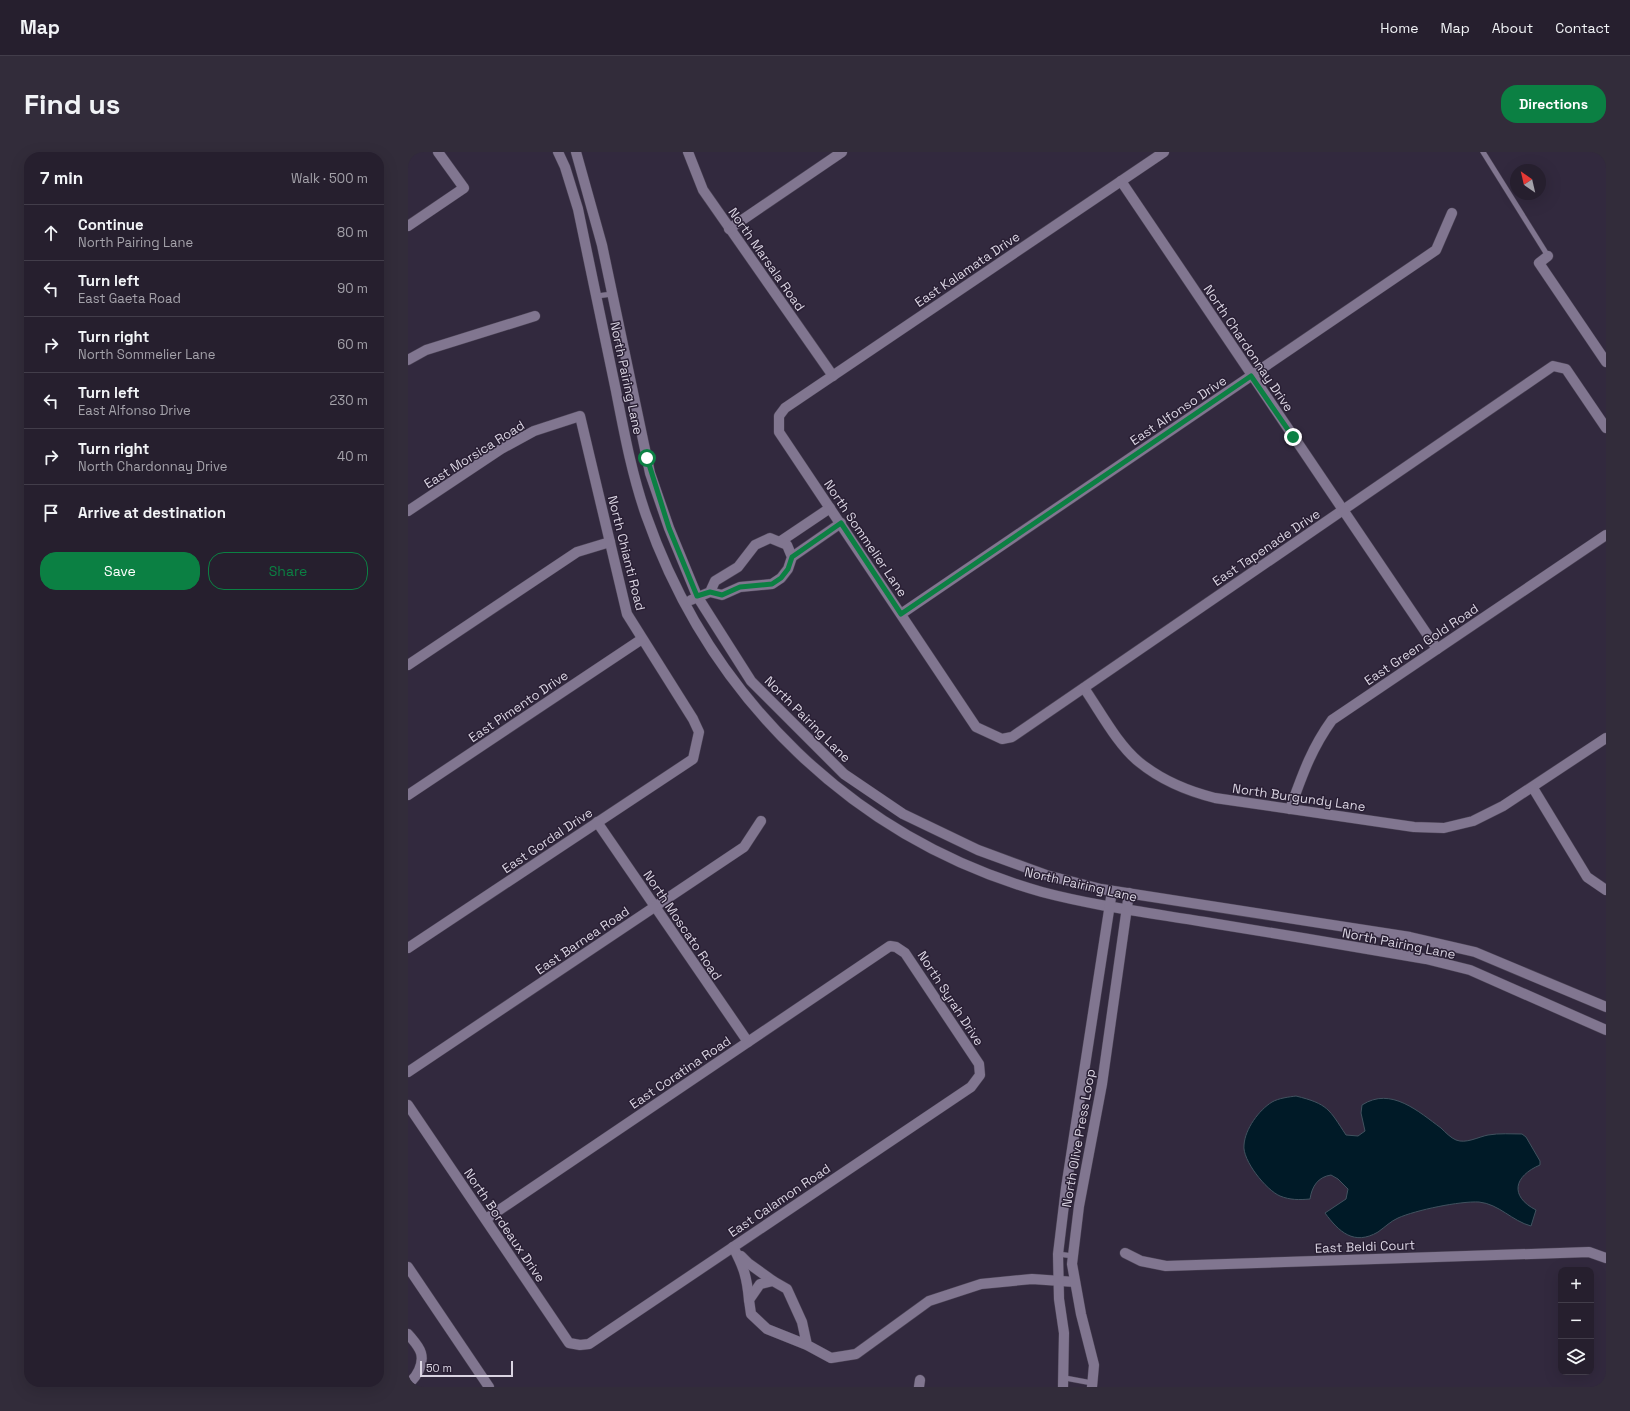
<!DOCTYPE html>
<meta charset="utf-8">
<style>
:root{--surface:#261f2e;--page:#322c3a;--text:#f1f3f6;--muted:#a4a2aa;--line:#423d4a;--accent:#0b8043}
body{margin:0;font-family:"Space Grotesk",sans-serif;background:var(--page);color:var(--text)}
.controls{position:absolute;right:12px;bottom:12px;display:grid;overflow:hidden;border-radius:8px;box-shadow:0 4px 16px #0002}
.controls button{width:36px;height:36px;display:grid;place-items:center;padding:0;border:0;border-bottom:1px solid var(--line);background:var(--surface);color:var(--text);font:20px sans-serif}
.compass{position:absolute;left:1102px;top:12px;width:36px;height:36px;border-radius:50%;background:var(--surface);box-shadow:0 4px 16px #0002;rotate:326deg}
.scale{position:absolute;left:12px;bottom:10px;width:93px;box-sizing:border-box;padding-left:4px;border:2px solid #dad4e2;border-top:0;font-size:11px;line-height:14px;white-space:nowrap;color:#dad4e2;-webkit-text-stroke:3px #291f34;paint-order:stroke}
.stop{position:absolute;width:12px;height:12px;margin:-9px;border:3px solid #0b8043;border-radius:50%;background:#fff}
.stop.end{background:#0b8043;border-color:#fff;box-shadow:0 1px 4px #0008}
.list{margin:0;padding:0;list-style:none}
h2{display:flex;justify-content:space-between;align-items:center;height:52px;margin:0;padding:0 16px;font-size:17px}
h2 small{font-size:13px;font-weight:400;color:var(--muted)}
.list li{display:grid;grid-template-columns:26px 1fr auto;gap:12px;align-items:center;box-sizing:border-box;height:56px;padding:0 16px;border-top:1px solid var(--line)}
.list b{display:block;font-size:15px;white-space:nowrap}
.list p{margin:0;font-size:13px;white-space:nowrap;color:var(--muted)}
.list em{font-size:13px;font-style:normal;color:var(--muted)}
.actions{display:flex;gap:8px;padding:12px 16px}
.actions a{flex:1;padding:9px 0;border:1px solid var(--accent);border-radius:16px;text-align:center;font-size:14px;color:var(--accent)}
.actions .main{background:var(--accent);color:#fff}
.icon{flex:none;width:22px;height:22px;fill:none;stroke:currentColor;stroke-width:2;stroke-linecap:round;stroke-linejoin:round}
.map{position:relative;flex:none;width:1198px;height:1235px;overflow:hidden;border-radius:16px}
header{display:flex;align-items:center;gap:24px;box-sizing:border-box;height:56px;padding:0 20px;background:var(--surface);border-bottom:1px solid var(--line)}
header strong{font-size:19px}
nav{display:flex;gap:22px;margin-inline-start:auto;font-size:14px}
.intro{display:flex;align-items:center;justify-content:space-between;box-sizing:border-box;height:96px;padding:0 24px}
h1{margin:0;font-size:28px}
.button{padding:10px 18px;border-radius:16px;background:var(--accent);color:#fff;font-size:14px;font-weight:700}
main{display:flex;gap:24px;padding:0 24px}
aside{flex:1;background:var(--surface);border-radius:16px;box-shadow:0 4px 16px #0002}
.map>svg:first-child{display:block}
.water{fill:#001a27;stroke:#41525f}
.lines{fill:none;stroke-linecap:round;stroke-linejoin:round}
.service-casing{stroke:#4c4456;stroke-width:6}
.minor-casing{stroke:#4c4456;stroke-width:11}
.service{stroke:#817690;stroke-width:5}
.minor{stroke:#817690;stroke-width:10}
.route{stroke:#0b8043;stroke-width:5}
.labels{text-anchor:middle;stroke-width:3;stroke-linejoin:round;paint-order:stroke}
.street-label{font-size:13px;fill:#dad4e2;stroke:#291f34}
</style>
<header>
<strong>Map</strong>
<nav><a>Home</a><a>Map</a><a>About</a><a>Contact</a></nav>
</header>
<div class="intro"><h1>Find us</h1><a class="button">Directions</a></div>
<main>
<aside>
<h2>7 min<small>Walk · 500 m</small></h2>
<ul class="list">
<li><svg class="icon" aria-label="ahead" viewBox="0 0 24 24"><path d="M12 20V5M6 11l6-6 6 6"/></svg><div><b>Continue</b><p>North Pairing Lane</p></div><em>80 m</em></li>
<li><svg class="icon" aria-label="left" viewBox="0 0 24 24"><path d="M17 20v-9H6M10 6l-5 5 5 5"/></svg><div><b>Turn left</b><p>East Gaeta Road</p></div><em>90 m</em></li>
<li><svg class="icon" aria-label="right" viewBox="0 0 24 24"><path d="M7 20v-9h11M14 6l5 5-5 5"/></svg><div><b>Turn right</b><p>North Sommelier Lane</p></div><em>60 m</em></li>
<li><svg class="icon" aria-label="left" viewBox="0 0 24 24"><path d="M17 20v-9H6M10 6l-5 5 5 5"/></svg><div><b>Turn left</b><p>East Alfonso Drive</p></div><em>230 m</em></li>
<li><svg class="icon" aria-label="right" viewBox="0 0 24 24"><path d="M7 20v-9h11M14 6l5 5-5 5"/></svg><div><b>Turn right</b><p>North Chardonnay Drive</p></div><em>40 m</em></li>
<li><svg class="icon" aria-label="arrive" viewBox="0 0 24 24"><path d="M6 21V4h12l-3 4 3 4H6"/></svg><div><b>Arrive at destination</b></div></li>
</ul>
<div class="actions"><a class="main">Save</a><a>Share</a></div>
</aside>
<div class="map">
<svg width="1198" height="1235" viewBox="0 0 1198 1235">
<rect width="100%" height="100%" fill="#32293e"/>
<path class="water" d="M888,944C920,952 921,957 938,983L950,984L957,979L953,961L954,953C983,934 1011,960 1033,976C1037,980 1043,986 1048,988C1058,992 1070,985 1080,983C1091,981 1104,982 1114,982L1118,985L1132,1009V1013C1106,1024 1101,1044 1128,1058L1123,1074C1104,1069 1091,1052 1071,1050C1052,1049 1008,1058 990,1066C983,1069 977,1075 970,1080C946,1094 931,1080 917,1061L938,1047L940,1037L930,1027L923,1023C910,1025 904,1034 902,1047C891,1048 882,1048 872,1044C858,1038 834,1008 836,993C837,977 851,958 864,950C871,946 881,945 888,944Z"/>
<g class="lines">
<g class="service-casing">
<g id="service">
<polyline points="1075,0 1140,104"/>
<polyline points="189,144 204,142"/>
<polyline points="650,1102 665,1104"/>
<polyline points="657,1226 684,1231"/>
</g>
</g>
<g class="minor-casing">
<g id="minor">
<path d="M150,0L157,15L170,57C183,118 195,178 208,239C216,280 224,323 238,363C302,546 446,687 634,740C687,754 743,761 797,770C871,782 944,794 1018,807L1062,818L1198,878"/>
<polyline points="168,0 194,93 242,321 261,376 289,444 343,529 436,622 495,662 570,698 638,723 693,737 1002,785 1067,800 1198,855"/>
<polyline points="280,0 295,38 425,224"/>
<polyline points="756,0 377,256 371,264 371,280 568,575 594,587 604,585 1145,214 1158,217 1198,276"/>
<polyline points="713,29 1029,497"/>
<polyline points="0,74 56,36 30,0"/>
<polyline points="321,77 434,0"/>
<polyline points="1140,104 1131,111 1198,210"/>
<polyline points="0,208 18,198 127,164"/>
<polyline points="0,359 93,297 126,279 172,264 219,462 285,567 291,580 285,607 0,796"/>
<polyline points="373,389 422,356"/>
<polyline points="384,405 433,371"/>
<polyline points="283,448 302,440 314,443 332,435 364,432 373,426 380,417 384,405 379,393 362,386 347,393 330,415 307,429 302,440"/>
<polyline points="493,462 1028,98 1044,61"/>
<polyline points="0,513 169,400 202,390"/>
<path d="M676,536C692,559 709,592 731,610C753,628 779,639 807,646L1006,675L1036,676L1065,669L1095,654L1198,586"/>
<polyline points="1125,636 1179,725 1198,738"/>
<polyline points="0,643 234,487"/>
<path d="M882,657C894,624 903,597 924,568L1198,383"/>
<polyline points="189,670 340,890"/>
<polyline points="0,920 336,695 353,669"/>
<polyline points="0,953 161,1191 172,1193 181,1192 563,935 572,923 571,912 497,801 488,795 482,794 78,1067"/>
<path d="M325,1095C336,1115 339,1126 341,1148"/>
<polyline points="717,1101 733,1109 758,1114 1181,1100 1198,1106"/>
<polyline points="333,1104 340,1111 365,1129"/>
<polyline points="0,1115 81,1235"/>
<path d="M0,1182C4,1187 11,1194 13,1201C16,1212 9,1225 0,1232"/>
<polyline points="399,1193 394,1170 379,1137 365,1129 352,1132 341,1148 343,1162 359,1177 399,1193 423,1206 448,1202 521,1149 573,1132 624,1127 667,1130"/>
<polyline points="511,1235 512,1228"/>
<polyline points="655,1235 656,1181 651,1147 650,1102 658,1036 704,739"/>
<polyline points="684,1235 686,1213 673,1162 664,1112 671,1054 694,932 721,741"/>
</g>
</g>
<use href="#service" class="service"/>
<use href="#minor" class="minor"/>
</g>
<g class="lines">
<polyline class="route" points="239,306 261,376 289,444 302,440 314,443 332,435 364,432 373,426 380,417 384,405 433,371 493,462 843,224 885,285"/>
</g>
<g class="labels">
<g class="street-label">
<text transform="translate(359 107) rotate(55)" y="5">North Marsala Road</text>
<text transform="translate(559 117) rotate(-34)" y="5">East Kalamata Drive</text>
<text transform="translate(841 196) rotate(56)" y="5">North Chardonnay Drive</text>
<text transform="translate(219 226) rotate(78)" y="5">North Pairing Lane</text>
<text transform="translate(770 258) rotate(-34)" y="5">East Alfonso Drive</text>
<text transform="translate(66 302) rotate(-32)" y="5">East Morsica Road</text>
<text transform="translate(458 386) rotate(56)" y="5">North Sommelier Lane</text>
<text transform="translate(858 395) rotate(-34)" y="5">East Tapenade Drive</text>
<text transform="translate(219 401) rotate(76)" y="5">North Chianti Road</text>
<text transform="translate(1013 492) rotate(-34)" y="5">East Green Gold Road</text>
<text transform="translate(110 554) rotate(-34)" y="5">East Pimento Drive</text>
<text transform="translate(400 567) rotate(45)" y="5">North Pairing Lane</text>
<text transform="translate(891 645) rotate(8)" y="5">North Burgundy Lane</text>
<text transform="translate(139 688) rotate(-34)" y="5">East Gordal Drive</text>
<text transform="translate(673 732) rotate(13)" y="5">North Pairing Lane</text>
<text transform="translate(275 773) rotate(56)" y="5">North Moscato Road</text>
<text transform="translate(174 788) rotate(-34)" y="5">East Barnea Road</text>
<text transform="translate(991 791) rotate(11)" y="5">North Pairing Lane</text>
<text transform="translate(543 846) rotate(57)" y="5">North Syrah Drive</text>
<text transform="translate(272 920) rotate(-34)" y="5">East Coratina Road</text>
<text transform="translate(670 986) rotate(-80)" y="5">North Olive Press Loop</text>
<text transform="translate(371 1048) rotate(-34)" y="5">East Calamon Road</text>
<text transform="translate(97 1073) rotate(56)" y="5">North Bordeaux Drive</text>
<text transform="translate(957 1094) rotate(-2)" y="5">East Beldi Court</text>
</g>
</g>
</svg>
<div class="controls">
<button>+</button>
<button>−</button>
<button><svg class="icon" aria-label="layers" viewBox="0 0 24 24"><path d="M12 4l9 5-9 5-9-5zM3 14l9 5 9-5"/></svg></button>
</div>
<svg class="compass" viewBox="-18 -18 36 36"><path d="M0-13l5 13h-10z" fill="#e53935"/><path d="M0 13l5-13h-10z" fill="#a4a2aa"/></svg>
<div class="scale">50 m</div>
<div class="stop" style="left:239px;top:306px"></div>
<div class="stop end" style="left:885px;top:285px"></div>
</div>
</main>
